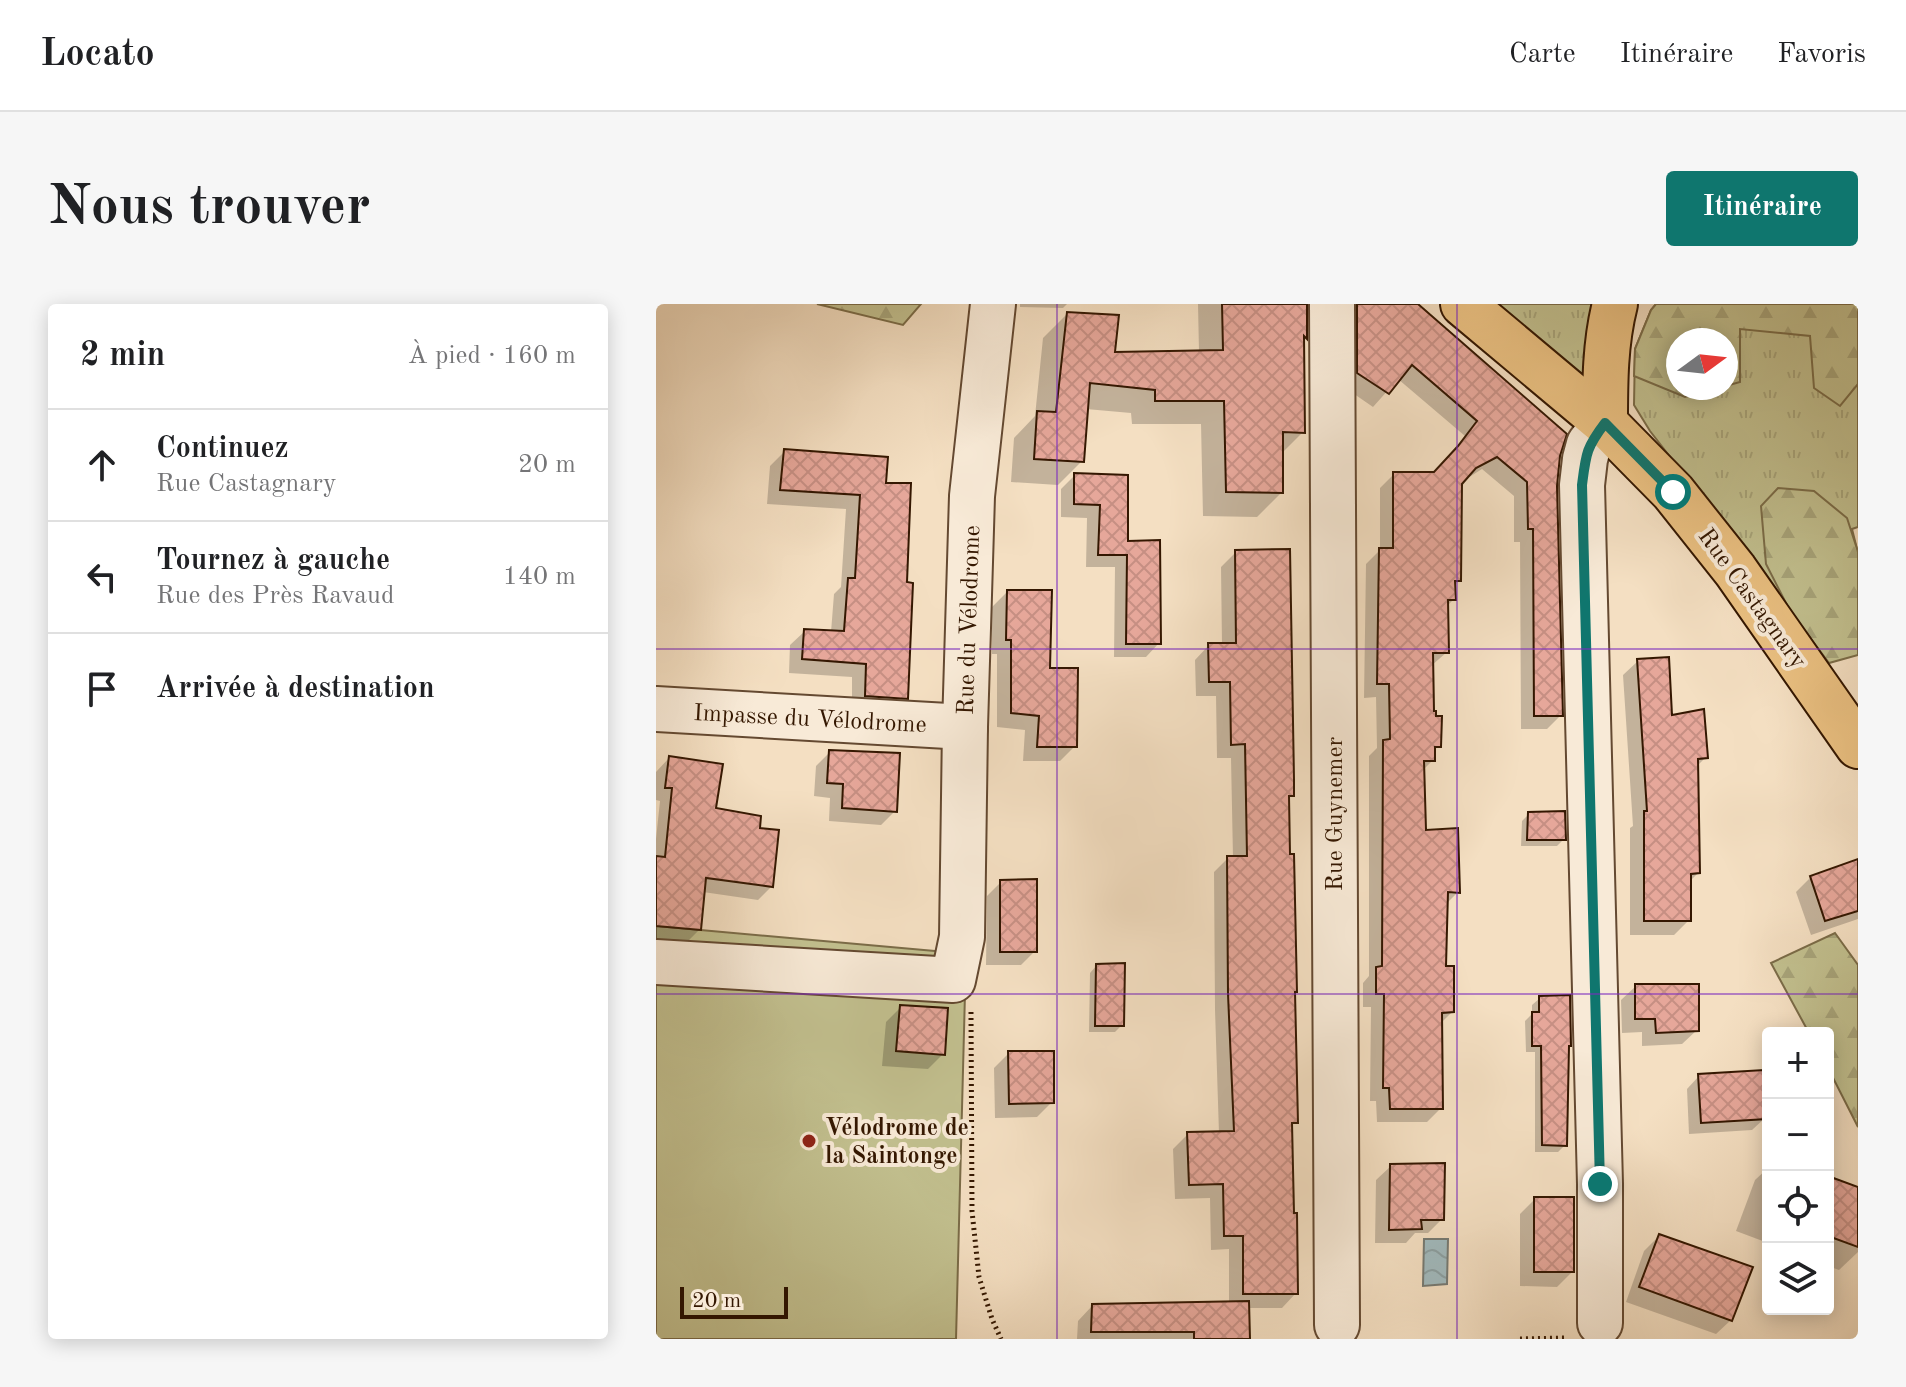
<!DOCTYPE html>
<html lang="fr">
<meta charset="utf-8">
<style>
:root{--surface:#fff;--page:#f6f6f6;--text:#202124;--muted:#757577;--line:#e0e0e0;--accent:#0f766e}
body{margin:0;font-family:"Old Standard TT",serif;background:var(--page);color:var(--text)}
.controls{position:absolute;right:24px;bottom:24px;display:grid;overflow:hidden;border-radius:8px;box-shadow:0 4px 20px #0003}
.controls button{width:72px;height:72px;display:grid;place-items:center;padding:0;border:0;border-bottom:2px solid var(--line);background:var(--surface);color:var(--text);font:40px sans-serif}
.compass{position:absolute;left:1010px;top:24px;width:72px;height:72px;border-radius:50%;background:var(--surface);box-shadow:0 4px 20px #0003;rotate:75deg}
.scale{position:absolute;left:24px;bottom:20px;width:108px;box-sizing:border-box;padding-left:8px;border:4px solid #341701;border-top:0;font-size:22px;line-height:28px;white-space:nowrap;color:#341701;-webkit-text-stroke:6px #f8ead7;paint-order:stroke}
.stop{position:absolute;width:24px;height:24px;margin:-18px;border:6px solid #0f766e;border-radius:50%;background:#fff}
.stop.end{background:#0f766e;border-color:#fff;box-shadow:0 2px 8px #0008}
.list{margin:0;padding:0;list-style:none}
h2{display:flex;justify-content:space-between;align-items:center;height:104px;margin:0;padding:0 32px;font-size:34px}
h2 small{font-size:26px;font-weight:400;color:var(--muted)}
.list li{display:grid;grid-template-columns:52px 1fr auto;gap:24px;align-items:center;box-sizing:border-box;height:112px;padding:0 32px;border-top:2px solid var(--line)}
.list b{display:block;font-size:30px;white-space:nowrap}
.list p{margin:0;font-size:26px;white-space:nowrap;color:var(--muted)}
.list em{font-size:26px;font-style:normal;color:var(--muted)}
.icon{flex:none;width:44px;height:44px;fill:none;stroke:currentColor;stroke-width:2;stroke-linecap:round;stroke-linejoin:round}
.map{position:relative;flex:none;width:1202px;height:1035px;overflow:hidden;border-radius:8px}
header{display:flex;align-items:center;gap:48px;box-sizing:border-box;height:112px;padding:0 40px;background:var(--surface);border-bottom:2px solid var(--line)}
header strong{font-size:38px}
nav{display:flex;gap:44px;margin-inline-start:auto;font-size:28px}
.intro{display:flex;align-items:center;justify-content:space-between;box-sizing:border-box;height:192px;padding:0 48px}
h1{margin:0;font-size:56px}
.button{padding:20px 36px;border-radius:8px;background:var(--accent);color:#fff;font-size:28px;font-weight:700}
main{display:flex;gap:48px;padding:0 48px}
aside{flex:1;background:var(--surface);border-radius:8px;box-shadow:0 4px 20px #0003}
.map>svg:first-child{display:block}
.grass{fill:url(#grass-tufts);stroke:#7b6c48;stroke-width:2;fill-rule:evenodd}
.forest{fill:url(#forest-firs);stroke:#7b6c48;stroke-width:2}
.garden{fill:#c2c08f;stroke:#7b6c48;stroke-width:2}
.water{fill:url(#water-waves);stroke:#757972;stroke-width:2}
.shadow{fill:#0003}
.building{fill:url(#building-cross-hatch);stroke:#341701;stroke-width:2}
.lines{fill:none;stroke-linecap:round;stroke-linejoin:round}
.minor-casing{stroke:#644931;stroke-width:48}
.major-casing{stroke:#341701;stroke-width:48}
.path{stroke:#341701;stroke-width:5;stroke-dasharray:2 4;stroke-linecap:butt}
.minor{stroke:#f8ead7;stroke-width:44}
.major{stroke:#eac081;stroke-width:44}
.route{stroke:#0f766e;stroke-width:10}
.grid{fill:none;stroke:#7b2cbf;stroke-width:2;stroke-opacity:0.55}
.poi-dot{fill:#8f2418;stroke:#f8ead7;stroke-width:3}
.labels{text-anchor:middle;stroke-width:8;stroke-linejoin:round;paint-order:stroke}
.street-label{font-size:24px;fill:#341701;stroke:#f8ead7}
.poi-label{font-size:24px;font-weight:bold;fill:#341701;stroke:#f8ead7;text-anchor:start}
</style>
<header>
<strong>Locato</strong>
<nav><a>Carte</a><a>Itinéraire</a><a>Favoris</a></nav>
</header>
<div class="intro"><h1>Nous trouver</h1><a class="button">Itinéraire</a></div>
<main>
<aside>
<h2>2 min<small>À pied · 160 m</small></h2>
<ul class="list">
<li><svg class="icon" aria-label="ahead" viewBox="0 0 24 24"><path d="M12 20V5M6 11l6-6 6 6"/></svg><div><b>Continuez</b><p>Rue Castagnary</p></div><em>20 m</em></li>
<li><svg class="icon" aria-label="left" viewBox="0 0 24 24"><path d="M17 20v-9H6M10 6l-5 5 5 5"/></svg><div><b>Tournez à gauche</b><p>Rue des Près Ravaud</p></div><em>140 m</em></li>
<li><svg class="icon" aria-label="arrive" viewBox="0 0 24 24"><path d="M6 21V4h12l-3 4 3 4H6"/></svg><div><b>Arrivée à destination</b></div></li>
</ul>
</aside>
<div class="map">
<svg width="1202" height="1035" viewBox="0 0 1202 1035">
<defs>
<pattern id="grass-tufts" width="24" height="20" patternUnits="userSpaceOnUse" patternTransform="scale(2)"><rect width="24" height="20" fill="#c2c08f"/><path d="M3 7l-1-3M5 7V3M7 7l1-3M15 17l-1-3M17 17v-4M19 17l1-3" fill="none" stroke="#a7a47a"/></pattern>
<pattern id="forest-firs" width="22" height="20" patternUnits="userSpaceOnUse" patternTransform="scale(2)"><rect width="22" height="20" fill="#c2c08f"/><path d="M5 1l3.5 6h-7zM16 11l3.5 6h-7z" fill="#a7a47a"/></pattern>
<pattern id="water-waves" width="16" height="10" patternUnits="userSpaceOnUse" patternTransform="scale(2)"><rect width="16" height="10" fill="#a1babe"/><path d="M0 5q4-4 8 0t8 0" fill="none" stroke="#8b9fa2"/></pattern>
<pattern id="building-cross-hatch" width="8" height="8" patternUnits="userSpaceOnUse" patternTransform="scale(2)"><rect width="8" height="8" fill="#e6a79a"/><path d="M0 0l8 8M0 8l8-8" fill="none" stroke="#c68f83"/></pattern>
</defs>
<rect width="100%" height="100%" fill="#f4dfc2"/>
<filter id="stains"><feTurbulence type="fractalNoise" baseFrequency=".0025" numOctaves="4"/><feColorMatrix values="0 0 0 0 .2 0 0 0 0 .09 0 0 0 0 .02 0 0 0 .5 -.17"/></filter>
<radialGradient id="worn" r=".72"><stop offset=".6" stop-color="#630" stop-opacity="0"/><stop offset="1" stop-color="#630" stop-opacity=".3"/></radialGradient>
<g class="grass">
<polygon points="822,0 939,0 935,92"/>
<path d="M1000,0H1202V223L1196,225L1202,249L1134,307L994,127L978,101L979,45L995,6ZM1022,36H1070V84H1022Z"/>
</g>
<g class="forest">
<polygon points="161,0 265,0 247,21"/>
<polygon points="1000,0 1202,0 1202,80 1184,102 1158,84 1154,32 1084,25 1084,78 1070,82 1070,36 1022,36 1022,84 1063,84 1029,93 978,72 979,45 995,6"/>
<polygon points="1122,184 1158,187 1191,214 1202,248 1202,351 1173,359 1134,307 1110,260 1105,202"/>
<polygon points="1179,629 1202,661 1202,823 1172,764 1172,729 1153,729 1115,659"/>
</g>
<polygon class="garden" points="0,622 279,647 310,651 300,1035 0,1035"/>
<polygon class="water" points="768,935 792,935 791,980 767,982"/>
<g class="shadow">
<polygon points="364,0 411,0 407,4 364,3"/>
<polygon points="542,0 644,0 649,27 649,34 646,38 647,128 625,150 625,189 601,213 547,212 545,120 476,120 475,109 430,105 426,157 402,181 355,178 358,134 379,112 387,34 411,10 456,51 543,48"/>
<polygon points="683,0 759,0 902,152 899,182 905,411 891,425 865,425 864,238 858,238 858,192 826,165 804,179 803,277 798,282 798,295 791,302 791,348 775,362 776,409 783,442 777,447 777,456 766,467 768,528 802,588 790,600 788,664 796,708 784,720 785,804 771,818 721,818 720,797 714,797 715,703 707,703 707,679 713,672 713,452 721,444 720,393 708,394 710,260 724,246 724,184 738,170 778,170 809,132 742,75 717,103 688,83"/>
<polygon points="129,147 228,181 249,280 250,394 236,408 196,406 196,373 133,369 134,341 149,327 175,328 178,290 185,283 190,205 111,200 114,162"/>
<polygon points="419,171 470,173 470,239 503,339 490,353 458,353 459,263 430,263 431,214 405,213 405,185"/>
<polygon points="580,248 636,491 631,495 639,818 634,823 640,989 626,1004 591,1004 592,1035 421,1035 422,1017 436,1002 573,999 573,945 555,946 554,894 519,895 517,845 532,830 563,829 559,706 558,568 572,554 577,554 575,454 561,454 560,392 540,392 539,356 553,341 566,341 565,263"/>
<polygon points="351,288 392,366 419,442 404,457 367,457 369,426 341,423 341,350 336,350 336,303"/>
<polygon points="982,357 1014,413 1050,453 1040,463 1042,569 1033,578 1033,616 1018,631 974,631 974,524 977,522 967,371"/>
<polygon points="174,448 239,507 225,521 173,517 174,494 158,492 160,462"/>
<polygon points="13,454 58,506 102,526 116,582 102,596 47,588 43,626 30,639 0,636 0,535 4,497 0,496 0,468"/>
<polygon points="873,510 908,535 901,542 865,542 866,517"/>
<polygon points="1202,557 1202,615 1155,631 1140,588 1155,573"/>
<polygon points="345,578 379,647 365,661 330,661 331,592"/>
<polygon points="441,661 466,721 459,728 433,728 434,669"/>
<polygon points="980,682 1041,726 1026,740 986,742 986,728 966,729 965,696"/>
<polygon points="884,694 911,744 909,841 902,848 879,848 879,748 870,748 869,717 876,710 876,701"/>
<polygon points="245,703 287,750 272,765 226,762 230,718"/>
<polygon points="353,749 396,798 381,813 339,814 338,764"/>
<polygon points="1043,772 1109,814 1096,826 1033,830 1031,785"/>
<polygon points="735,862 786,915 772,929 759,929 750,939 719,939 720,876"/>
<polygon points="1112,864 1112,939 1080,927 1099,876"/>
<polygon points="1172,874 1202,885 1202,948 1183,966 1172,962"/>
<polygon points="879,895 916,968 901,983 864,982 864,910"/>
<polygon points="1003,932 1075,1016 1060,1030 970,998 988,947"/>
</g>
<g class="building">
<polygon points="566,0 651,0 651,35 648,32 649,129 627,128 627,189 570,188 568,97 499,97 499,86 434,79 428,158 378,155 381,107 400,108 411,8 463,11 459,48 567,46"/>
<polygon points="701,0 762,0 911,130 904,152 901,182 907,412 878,412 877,225 872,225 871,178 841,153 820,164 806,180 805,277 799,277 800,296 792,296 793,349 777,349 778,407 780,407 780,412 786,412 785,443 779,443 779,457 768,457 770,526 802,524 804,589 792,588 790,662 798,662 798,708 786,709 787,805 734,805 733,784 727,784 728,690 720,690 720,663 726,662 727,436 734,435 733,380 721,380 723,244 737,244 737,168 778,168 802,142 821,117 756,61 733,90 701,69"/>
<polygon points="128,145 232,153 230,179 255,179 251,278 257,279 252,395 209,392 210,360 146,355 148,325 188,327 192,274 199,274 204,191 124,186"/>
<polygon points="418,169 472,171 472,237 504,236 505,340 470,340 471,251 442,251 444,201 418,200"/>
<polygon points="634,245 638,475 638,492 633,492 634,550 638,550 641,688 639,688 642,819 636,819 638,909 641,909 642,990 587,990 587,932 568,932 567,880 533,881 531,828 578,827 572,690 571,552 591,552 589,440 575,441 574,378 553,378 552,339 580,339 579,246"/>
<polygon points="351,286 396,286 394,364 422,364 421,443 381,443 383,412 355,409 355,336 350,336"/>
<polygon points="1013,353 1016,411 1048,405 1052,454 1042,455 1044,569 1035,570 1035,617 988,617 988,507 991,507 981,355"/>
<polygon points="173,446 244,449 241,508 186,504 187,480 171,479"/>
<polygon points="13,452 67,460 60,504 105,512 104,524 123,526 117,583 50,574 45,626 0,622 0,552 9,553 16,484 9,484"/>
<polygon points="909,507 910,536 871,536 872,508"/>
<polygon points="1202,555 1202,607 1169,617 1154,572"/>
<polygon points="381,575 381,648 344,648 344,576"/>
<polygon points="469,659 468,722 439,722 440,660"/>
<polygon points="979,680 1043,680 1043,727 1000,729 999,715 979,715"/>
<polygon points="914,691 915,742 913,742 911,842 886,841 885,742 876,742 876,708 883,708 883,692"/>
<polygon points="244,701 292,704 289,751 240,747"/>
<polygon points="352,747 398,747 398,799 353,800"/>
<polygon points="1108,766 1111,815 1045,819 1042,770"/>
<polygon points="789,859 788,916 765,916 766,925 733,926 734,860"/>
<polygon points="1172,872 1202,883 1202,943 1172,932"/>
<rect x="878" y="893" width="40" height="75"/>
<polygon points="1003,930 1097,963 1076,1017 983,983"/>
<polygon points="593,997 594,1035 538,1035 538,1028 435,1028 436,1000"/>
</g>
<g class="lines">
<g class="minor-casing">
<g id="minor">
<polyline points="676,0 681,1021"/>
<polyline points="0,405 309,423"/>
<polyline points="0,658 297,676 306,633 309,423 316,192 337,0"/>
<polyline points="944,1019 944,880 926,181 929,155 933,140 949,119"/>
</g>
</g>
<g class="major-casing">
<g id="major">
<polyline points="807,0 949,119 1017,188 1079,266 1202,442"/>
<path d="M949,119C949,79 949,39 959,0"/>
</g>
</g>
<g class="path">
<polyline points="315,708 316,907 323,973 336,1015 345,1035"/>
<polyline points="864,1035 911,1034"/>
</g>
<use href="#minor" class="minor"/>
<use href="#major" class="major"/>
</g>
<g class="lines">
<path class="route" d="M944,880L926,181C930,150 930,144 949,119L1017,188"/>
</g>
<path class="grid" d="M401,0V1035M801,0V1035M0,345H1202M0,690H1202"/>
<circle class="poi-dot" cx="153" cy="837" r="8"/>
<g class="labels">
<g class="street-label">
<text transform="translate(1097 294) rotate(54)" y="8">Rue Castagnary</text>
<text transform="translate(312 316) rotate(-88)" y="8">Rue du Vélodrome</text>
<text transform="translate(154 414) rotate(3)" y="8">Impasse du Vélodrome</text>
<text transform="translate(678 510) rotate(-90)" y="8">Rue Guynemer</text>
</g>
<g class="poi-label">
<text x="169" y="831">Vélodrome de<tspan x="169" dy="28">la Saintonge</tspan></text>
</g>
</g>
<rect width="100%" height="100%" filter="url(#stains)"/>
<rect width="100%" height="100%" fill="url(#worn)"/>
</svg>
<div class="controls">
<button>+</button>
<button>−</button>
<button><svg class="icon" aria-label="locate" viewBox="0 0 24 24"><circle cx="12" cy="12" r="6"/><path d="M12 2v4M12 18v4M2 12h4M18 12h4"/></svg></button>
<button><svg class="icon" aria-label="layers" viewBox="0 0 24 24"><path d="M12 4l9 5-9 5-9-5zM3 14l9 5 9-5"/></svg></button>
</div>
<svg class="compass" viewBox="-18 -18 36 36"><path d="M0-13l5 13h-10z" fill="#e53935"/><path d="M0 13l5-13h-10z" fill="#757577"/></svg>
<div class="scale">20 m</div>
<div class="stop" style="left:1017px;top:188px"></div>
<div class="stop end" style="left:944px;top:880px"></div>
</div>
</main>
